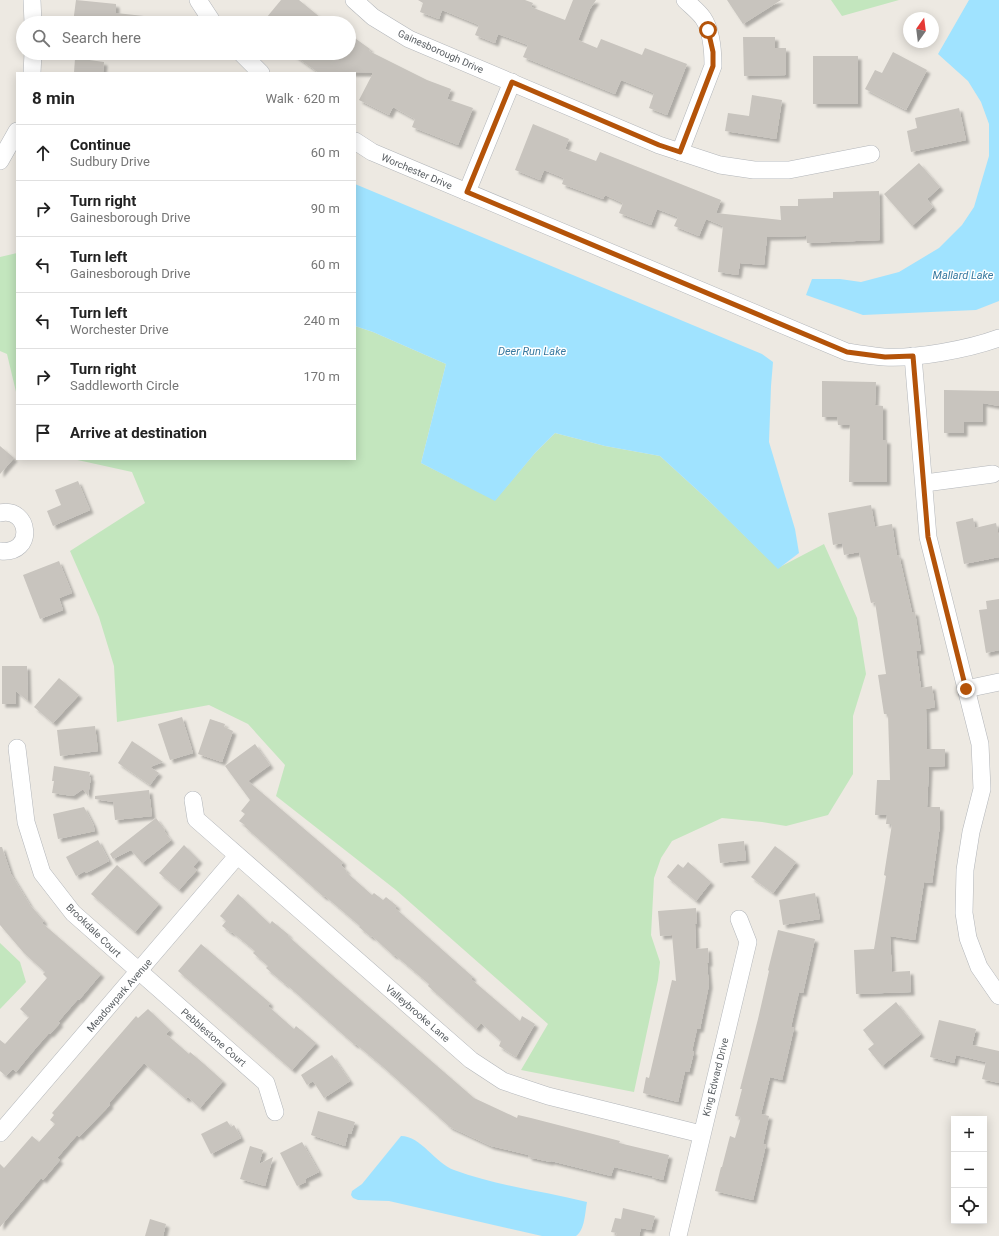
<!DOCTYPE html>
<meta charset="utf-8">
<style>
:root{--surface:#fff;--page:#f2f2f2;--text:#222;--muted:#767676;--line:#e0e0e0}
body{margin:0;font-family:Roboto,sans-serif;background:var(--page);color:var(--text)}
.controls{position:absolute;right:12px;bottom:12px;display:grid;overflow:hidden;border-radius:0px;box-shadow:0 2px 10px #0003}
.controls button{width:36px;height:36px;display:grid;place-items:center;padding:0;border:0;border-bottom:1px solid var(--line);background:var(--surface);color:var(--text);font:20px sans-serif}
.compass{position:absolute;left:903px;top:12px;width:36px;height:36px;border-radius:50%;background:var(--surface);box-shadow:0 2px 10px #0003;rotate:14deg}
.stop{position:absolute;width:12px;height:12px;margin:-9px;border:3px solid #b45309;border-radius:50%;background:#fff}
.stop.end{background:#b45309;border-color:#fff;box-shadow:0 1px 4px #0008}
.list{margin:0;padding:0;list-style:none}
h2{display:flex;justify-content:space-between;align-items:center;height:52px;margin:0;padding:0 16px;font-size:17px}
h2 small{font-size:13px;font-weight:400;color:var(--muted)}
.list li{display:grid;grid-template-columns:26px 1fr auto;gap:12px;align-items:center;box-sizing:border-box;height:56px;padding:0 16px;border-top:1px solid var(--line)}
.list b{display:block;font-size:15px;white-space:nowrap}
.list p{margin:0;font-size:13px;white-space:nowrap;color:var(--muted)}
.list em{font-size:13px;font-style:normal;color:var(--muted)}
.icon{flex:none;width:22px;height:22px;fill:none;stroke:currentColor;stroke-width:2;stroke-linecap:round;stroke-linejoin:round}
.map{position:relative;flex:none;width:999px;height:1236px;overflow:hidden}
.search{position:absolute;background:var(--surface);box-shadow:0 2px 10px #0003;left:16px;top:16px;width:340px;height:44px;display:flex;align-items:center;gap:10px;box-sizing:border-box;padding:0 14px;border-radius:22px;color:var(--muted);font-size:15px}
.panel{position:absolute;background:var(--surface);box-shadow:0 2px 10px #0003;left:16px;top:72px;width:340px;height:388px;border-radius:0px}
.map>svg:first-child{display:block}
.green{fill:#c3e6be}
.water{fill:#a0e3ff}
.building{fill:#c8c4be;filter:url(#shadow)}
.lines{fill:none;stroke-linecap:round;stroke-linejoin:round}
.minor-casing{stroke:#b3b6ba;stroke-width:18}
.minor{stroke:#fff;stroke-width:17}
.route{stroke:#b45309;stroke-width:5}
.labels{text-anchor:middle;stroke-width:3;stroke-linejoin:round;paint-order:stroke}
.street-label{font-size:10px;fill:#5a5f63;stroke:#fff}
.water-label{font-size:11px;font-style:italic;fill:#3879a0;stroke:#fff}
</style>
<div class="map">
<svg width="999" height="1236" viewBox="0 0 999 1236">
<defs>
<filter id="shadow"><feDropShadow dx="3.5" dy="3.5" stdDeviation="1" flood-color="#0004"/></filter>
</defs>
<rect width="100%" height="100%" fill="#ede9e2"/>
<g class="green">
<polygon points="831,0 899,0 842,16"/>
<polygon points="17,253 17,396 7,354 0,351 0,257"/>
<polygon points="355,326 373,332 446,364 421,463 495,500 535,453 555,433 605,446 660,456 707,499 778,568 824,544 857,618 866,674 853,716 853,774 828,815 786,826 762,822 722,818 672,841 661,858 654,878 651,935 660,962 658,980 634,1092 521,1070 548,1024 396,890 276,796 285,765 248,724 209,705 117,722 114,666 99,617 70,551 145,503 132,472 73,459 355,459"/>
<polygon points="0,943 20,962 26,982 0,1009"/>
</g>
<g class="water">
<polygon points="969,0 999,0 999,301 976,310 863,315 806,295 812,279 840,279 861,282 899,272 939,248 962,225 974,207 989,156 989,124 981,102 968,81 938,54"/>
<polygon points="355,184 762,354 773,362 771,386 769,442 795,529 799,553 778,569 707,499 660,456 605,446 555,433 535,453 495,501 421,463 446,364 373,332 355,326"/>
<path d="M401,1136C421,1136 435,1163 454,1170C497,1186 543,1191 587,1202C585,1212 585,1230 576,1236H542L389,1201L358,1200L353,1198L351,1195L352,1191L362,1184Z"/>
</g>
<g class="building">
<polygon points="76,0 116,4 116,13 144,16 143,23 73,23"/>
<polygon points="281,0 299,0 327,23 262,23"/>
<polygon points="418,0 525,0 533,3 531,7 565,20 573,0 596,0 590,9 578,40 597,48 601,39 642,55 645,48 687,64 667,115 649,108 654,93 621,80 615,94 523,57 528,45 498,34 495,43 475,35 479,25 442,10 439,19 420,12 423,3"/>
<polygon points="727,0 781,0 743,24"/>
<polygon points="349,34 370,49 369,51 427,80 451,89 447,99 473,108 458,145 412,127 415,119 393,107 389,115 359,100 373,73 319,73 291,53 349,53"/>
<polygon points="743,37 775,37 775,48 786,48 786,75 744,76"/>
<polygon points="893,52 927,70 906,110 865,89 875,70 882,73"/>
<rect x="813" y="56" width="45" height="48"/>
<polygon points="75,58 104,62 103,73 74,73"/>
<polygon points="752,95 782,100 776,139 725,131 728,113 749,116"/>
<polygon points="959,108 966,140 911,152 907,131 917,128 915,118"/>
<polygon points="533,124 569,139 565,149 596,161 600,152 721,200 716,213 781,220 780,206 798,206 798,199 833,198 833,192 879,191 880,240 807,243 806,236 767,237 764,265 740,263 738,275 718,272 723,226 706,219 699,236 674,226 678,217 657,209 651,225 619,213 623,203 605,195 603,199 562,184 564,178 544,170 540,180 515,170"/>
<polygon points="919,163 940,187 927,199 933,207 912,226 884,194"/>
<polygon points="822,381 876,382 875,405 883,406 883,440 887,440 887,482 849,482 850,425 838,425 837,417 822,417"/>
<polygon points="944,390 999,391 999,406 983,403 983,422 964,422 964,433 944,433"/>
<polygon points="0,446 14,458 0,474"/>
<polygon points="78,481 90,510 53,526 47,511 61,505 55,490"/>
<polygon points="871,505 875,527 892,524 897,556 899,555 912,612 915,612 921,651 916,651 921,688 932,686 935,707 926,709 927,749 945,749 945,766 929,767 927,807 940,807 940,825 932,883 924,882 915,940 890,936 892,972 910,971 911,992 856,994 854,950 874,949 886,876 884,875 892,824 886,824 887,815 875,815 877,780 890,780 888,714 884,714 878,675 886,674 875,602 871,603 859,552 844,555 842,543 833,545 828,513"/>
<polygon points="973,518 975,528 996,523 999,537 999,557 964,564 956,522"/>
<polygon points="59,561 72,593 59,598 63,610 40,619 23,575"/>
<polygon points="999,599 999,650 986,653 979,610 987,609 986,601"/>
<polygon points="2,666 27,666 28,701 16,691 16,704 2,704"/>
<polygon points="59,678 79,695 53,723 34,707"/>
<polygon points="182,717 193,753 170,760 158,724"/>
<polygon points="210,719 225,724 224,727 233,731 222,762 198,754"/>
<polygon points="95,726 98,751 60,756 57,730"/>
<polygon points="132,741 163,762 150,767 159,773 150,785 118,763"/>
<polygon points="255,744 270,765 248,781 343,862 341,865 347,871 346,872 372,895 374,893 383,900 386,897 397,906 395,908 473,977 471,979 520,1021 522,1016 535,1024 516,1057 499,1046 501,1041 481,1023 476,1029 428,986 429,984 395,955 394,956 372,936 371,937 359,927 360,926 325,896 324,897 244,826 245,825 239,821 245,814 241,811 250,800 225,766"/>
<polygon points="54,766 90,772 89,777 91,777 88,796 83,789 73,796 52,793 54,781 52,781"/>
<polygon points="149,790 152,816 115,820 113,802 95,799 95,796"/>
<polygon points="84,807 93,824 95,831 58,839 53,814"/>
<polygon points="156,818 165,830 164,831 171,840 142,863 131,850 113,859 110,854"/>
<polygon points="98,840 109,861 86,873 85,871 76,876 66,857"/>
<polygon points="744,841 746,860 720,863 718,844"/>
<polygon points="184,845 199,860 193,867 197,870 179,890 159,873"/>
<polygon points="775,846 796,862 773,893 751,877"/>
<polygon points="0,847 2,847 11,874 30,905 44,921 42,923 101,974 79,1000 78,999 58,1022 60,1023 50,1034 49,1033 35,1049 16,1072 13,1069 6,1076 0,1071 0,1040 5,1044 29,1017 20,1009 47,978 43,974 45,972 24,953 0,925"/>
<polygon points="688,862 711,882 696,901 667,877 678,864 683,868"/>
<polygon points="117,865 159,904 135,932 91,894"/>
<polygon points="815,893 820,919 783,925 779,900"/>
<polygon points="238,894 270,924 272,921 289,935 288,936 333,976 474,1098 517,1118 518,1115 531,1118 620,1141 619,1143 669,1155 663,1180 652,1177 652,1176 614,1167 611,1176 551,1161 550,1162 528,1157 529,1155 491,1146 450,1127 382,1066 356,1044 355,1045 286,984 286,985 266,968 268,966 253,953 255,951 232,932 231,933 222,926 226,921 220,916"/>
<polygon points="696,908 697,924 695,924 696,949 708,948 709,963 707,963 709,985 700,1029 697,1029 692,1051 694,1052 689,1072 685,1071 678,1102 643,1093 646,1077 649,1078 672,980 676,981 672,935 660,936 658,911"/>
<polygon points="778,930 815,939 803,993 799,992 791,1027 794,1028 782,1080 770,1077 761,1114 769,1116 763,1144 766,1145 753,1200 715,1191 721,1167 722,1167 730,1136 735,1138 741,1117 735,1116 742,1089 740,1089 758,1019 769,971 768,970"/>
<polygon points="201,944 270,1003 268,1006 294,1029 296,1026 316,1043 292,1070 178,971"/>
<polygon points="896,1002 921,1034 882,1066 868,1049 874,1044 863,1030"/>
<polygon points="148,1009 170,1030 166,1034 189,1054 190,1052 204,1064 223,1081 200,1108 188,1097 186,1099 144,1063 109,1103 110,1105 79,1137 77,1135 57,1158 60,1160 43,1180 41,1178 0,1227 0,1164 4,1168 32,1136 39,1142 55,1124 50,1120 54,1115 52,1113 136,1016 138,1018"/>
<polygon points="939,1020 976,1029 972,1045 999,1051 999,1083 982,1079 986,1062 956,1055 954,1063 930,1057"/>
<polygon points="332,1055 350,1081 324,1098 313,1081 307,1085 301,1075"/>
<polygon points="318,1111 355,1122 351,1134 348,1134 345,1146 311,1135"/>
<polygon points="227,1121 231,1127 234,1125 241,1138 211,1154 201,1134"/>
<polygon points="302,1142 319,1172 305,1179 306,1182 297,1186 280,1153"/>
<polygon points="250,1146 263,1150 259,1164 273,1157 265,1186 240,1179"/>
<polygon points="623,1208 655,1216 651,1230 641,1228 639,1236 616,1236 617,1233 611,1232 615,1218 621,1219"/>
<polygon points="150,1219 166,1224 163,1236 145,1236"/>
</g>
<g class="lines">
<g class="minor-casing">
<g id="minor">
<polyline points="32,0 33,23"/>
<polyline points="198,0 213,23"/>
<polyline points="354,0 373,17 409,39 659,145 720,165 754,170 789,170 871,154"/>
<polyline points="241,53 261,73"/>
<polyline points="32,73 33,53"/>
<path d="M355,141L372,152L847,352C859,354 872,356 884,357C916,359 969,349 999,338"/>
<path d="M680,152L713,66C713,51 712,31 703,18C698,11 691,6 685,0"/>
<polyline points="0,161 17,131"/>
<polyline points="467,192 512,82"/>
<polyline points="913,356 928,537 980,744 982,789 971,832 965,870 964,913 968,938 979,967 999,996"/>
<polyline points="925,483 993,474"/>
<path d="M0,513C30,506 36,555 0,551"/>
<polyline points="966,689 999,682"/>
<polyline points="17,748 26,822 42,873 73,913 266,1083 275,1112"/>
<polyline points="193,800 196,819 471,1060 503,1081 548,1096 701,1134"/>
<polyline points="0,1133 237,856"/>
<polyline points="678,1236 748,942 739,919"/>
</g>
</g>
<use href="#minor" class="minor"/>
</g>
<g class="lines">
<polyline class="route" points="708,30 713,52 713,66 680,152 659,145 512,82 467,192 847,352 885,357 913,356 928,537 966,689"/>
</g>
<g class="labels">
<g class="street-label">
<text transform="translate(441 51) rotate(24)" y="4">Gainesborough Drive</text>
<text transform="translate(417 171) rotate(23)" y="4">Worchester Drive</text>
<text transform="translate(94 930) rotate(44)" y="4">Brookdale Court</text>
<text transform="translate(119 995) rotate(-49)" y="4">Meadowpark Avenue</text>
<text transform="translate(418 1013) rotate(41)" y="4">Valleybrooke Lane</text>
<text transform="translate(214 1037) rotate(41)" y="4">Pebblestone Court</text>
<text transform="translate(715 1077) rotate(-76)" y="4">King Edward Drive</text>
</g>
<g class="water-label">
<text x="963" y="279">Mallard Lake</text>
<text x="532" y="355">Deer Run Lake</text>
</g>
</g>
</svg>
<div class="controls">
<button>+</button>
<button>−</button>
<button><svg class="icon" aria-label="locate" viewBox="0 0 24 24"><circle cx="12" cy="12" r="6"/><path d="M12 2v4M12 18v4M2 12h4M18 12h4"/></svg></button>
</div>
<svg class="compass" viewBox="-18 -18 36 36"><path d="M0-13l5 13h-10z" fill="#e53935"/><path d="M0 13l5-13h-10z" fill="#767676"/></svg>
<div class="stop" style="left:708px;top:30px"></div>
<div class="stop end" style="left:966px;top:689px"></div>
<div class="search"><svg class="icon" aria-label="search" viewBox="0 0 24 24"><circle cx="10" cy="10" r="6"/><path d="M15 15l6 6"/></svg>Search here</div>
<section class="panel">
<h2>8 min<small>Walk · 620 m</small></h2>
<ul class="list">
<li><svg class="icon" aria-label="ahead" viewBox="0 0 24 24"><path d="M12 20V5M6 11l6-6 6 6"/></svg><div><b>Continue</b><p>Sudbury Drive</p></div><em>60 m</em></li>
<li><svg class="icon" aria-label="right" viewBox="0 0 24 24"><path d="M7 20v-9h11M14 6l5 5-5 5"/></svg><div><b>Turn right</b><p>Gainesborough Drive</p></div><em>90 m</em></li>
<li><svg class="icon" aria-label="left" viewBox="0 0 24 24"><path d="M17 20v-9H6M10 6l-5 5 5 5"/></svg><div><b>Turn left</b><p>Gainesborough Drive</p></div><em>60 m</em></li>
<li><svg class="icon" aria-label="left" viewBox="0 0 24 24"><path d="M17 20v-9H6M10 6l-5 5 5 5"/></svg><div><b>Turn left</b><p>Worchester Drive</p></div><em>240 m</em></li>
<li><svg class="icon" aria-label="right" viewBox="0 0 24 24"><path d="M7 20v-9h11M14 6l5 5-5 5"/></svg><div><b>Turn right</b><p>Saddleworth Circle</p></div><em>170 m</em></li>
<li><svg class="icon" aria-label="arrive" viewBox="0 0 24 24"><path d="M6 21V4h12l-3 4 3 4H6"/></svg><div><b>Arrive at destination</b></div></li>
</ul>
</section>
</div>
